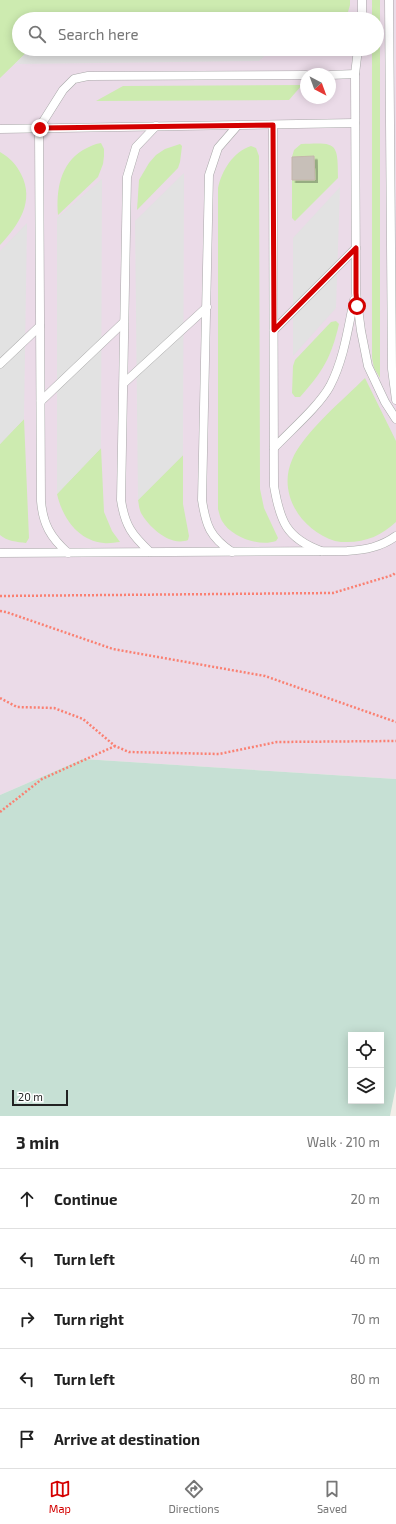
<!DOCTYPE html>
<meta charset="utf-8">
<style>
:root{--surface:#fff;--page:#f2f2f2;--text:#222;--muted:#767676;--line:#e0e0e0;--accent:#d40000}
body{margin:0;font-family:"Exo 2",sans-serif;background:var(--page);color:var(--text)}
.controls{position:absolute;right:12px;bottom:12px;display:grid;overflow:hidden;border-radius:0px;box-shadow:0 2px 10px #0003}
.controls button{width:36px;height:36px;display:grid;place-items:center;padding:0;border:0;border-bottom:1px solid var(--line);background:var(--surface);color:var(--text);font:20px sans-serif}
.compass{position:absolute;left:300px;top:68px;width:36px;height:36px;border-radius:50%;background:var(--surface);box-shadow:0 2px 10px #0003;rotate:139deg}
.scale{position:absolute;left:12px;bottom:10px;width:56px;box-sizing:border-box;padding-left:4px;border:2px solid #222;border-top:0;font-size:11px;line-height:14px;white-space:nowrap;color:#222;-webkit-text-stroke:3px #fff;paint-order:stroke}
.stop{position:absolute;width:12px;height:12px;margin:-9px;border:3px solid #d40000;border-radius:50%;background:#fff}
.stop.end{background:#d40000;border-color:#fff;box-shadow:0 1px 4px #0008}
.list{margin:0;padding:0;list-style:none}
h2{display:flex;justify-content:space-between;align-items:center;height:52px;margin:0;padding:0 16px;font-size:17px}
h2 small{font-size:13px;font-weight:400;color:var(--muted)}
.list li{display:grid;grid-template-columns:26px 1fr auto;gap:12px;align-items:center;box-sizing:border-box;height:60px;padding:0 16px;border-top:1px solid var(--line)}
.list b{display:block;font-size:15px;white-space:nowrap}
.list em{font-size:13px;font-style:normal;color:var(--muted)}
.icon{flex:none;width:22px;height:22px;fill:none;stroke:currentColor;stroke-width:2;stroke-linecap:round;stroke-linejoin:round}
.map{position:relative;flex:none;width:396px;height:1116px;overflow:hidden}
.search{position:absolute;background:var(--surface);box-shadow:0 2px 10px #0003;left:12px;right:12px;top:12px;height:44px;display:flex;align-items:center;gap:10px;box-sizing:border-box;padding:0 14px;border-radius:22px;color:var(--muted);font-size:15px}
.sheet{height:352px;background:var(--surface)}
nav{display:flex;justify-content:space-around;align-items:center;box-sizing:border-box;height:56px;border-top:1px solid var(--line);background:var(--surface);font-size:11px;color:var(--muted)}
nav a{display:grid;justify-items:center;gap:2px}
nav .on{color:var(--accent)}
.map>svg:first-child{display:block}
.industrial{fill:#ebdbe8;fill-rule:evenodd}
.grass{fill:#cdebb0}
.wetland{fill:#c6e0d4;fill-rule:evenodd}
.parking{fill:#e2e2e2}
.building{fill:#c7bfb8;stroke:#c4b6ab;filter:url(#shadow)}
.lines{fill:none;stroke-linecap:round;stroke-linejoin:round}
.lane-casing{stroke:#a9a9a9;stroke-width:9}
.path{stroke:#fa8072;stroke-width:2.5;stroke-dasharray:2 2;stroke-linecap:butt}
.lane{stroke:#fff;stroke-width:8}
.route{stroke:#d40000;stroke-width:5}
</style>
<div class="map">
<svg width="396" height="1116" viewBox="0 0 396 1116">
<defs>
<filter id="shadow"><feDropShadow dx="3.5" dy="3.5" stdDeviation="0" flood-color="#0004"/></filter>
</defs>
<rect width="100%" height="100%" fill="#f2efe9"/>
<path class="industrial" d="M0,0H396V779L83,759L0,795ZM19,19H377V49H19ZM306,74H330V98H306Z"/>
<g class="grass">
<polygon points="0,0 350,0 350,5 346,19 263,19 259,15 62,16 58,19 19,19 19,49 30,49 0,78"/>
<polygon points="372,0 380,0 380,378 374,368 372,358 372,49 377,49 377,19 372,19"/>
<polygon points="302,85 289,100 96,101 123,86"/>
<path d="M101,143L104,149V156L103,164L98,177L58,215C56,190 60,164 83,150C89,147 94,144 101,143Z"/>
<polygon points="180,144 182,146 180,162 178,168 137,210 139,180 149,163 156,155 165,149"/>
<path d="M301,144C336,143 338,141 338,178L295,221L292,218V180H315L314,157H292L294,150Z"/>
<path d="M251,146L256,148L259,156L260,489L264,508L278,538L276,541C259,547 231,537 222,521C220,518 219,512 218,509V188C222,170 233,152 251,146Z"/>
<path d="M0,152C10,158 16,164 21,174C35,201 19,225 0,245Z"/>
<path d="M336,321L339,324C331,358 323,371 300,397H295L292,393L293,366L295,360L331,322Z"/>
<path d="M365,378L396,441V522C382,535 367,542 347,542C343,542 339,542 335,541C302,531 277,494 292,460C303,433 344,399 365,378Z"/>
<path d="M24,419L29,538L26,543C17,542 7,541 0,535V444Z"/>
<path d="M101,448L104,512L112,531L120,542C115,542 109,544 104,543C78,541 62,517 57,494Z"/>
<path d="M183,455V504L189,536L188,540C170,547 149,527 141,513C139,509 139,504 138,500Z"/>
</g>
<path class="wetland" d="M83,759L396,779V1086L390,1116H0V795ZM351,1035H381V1101H351Z"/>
<g class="parking">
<polygon points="259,15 263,19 58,19 62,16"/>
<polygon points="30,49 272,49 259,61 15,64"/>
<polygon points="184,173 183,455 138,500 135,221"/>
<polygon points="102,179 101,448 57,494 57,218"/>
<polygon points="340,187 336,308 293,356 293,238"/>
<polygon points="27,223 24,419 0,444 0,251"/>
</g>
<polygon class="building" points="314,156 315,180 292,180 292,157"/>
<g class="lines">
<g class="lane-casing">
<g id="lane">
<polyline points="389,0 392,369 396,400"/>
<polyline points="362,19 362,0"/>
<polyline points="358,49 355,74 356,293 361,331 368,366 385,402 396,419"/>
<polyline points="330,75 355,74"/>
<path d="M273,125L274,486C280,521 286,538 321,551"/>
<polyline points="0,129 355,123"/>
<polyline points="274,330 356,248"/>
<polyline points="0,364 40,326"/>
<polyline points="124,383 207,307"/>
<polyline points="41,401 124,322"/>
<path d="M274,448C291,430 319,406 330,386C344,359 348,328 354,300"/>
<path d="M150,552C132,535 125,526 121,500L127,177L136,147L156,126"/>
<path d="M232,552C210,537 206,526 202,500L209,175L218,148L238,125"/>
<path d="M0,553L347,551C365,550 381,547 396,536"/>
<path d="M68,553C50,537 43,524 41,501L39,128L63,90L74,79L88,76L306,75"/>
</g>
</g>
<g class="path">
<polyline points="0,596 333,593 393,575 396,572"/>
<polyline points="0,611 6,612 113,649 265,676 396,722"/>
<polyline points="0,698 17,707 54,708 83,719 115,746 129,752 219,754 277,742 396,741"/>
<polyline points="0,812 42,779 115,746"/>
</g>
<use href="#lane" class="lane"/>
</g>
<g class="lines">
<polyline class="route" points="40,128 273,125 274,330 356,248 356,293 357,306"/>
</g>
</svg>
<div class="controls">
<button><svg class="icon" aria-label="locate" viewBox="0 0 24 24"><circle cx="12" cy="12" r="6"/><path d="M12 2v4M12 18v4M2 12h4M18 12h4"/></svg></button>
<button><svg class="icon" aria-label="layers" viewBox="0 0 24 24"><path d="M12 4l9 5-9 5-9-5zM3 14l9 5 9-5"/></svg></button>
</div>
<svg class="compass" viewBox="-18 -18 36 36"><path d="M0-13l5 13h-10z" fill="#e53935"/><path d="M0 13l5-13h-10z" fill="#767676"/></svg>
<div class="scale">20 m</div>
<div class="stop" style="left:357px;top:306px"></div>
<div class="stop end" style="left:40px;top:128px"></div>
<div class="search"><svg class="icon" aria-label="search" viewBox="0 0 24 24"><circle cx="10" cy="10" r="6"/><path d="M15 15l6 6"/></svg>Search here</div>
</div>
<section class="sheet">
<h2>3 min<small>Walk · 210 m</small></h2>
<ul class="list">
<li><svg class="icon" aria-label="ahead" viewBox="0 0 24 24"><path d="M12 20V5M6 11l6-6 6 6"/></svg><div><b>Continue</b></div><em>20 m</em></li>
<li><svg class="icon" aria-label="left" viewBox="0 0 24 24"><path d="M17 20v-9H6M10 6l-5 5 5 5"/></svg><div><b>Turn left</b></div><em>40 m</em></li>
<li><svg class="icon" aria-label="right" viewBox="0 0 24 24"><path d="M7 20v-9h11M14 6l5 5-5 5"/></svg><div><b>Turn right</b></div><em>70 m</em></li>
<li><svg class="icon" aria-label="left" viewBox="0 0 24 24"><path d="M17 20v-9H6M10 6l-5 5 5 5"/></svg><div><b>Turn left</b></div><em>80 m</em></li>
<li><svg class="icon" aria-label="arrive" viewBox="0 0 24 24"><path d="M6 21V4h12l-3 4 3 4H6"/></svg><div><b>Arrive at destination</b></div></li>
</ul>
</section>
<nav>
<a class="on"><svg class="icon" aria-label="map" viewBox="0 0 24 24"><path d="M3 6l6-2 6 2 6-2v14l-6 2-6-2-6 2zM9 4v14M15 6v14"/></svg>Map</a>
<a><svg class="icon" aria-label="directions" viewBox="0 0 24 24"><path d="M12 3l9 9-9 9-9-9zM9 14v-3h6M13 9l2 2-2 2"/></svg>Directions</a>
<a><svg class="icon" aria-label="saved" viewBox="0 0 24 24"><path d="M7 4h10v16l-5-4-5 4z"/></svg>Saved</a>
</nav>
